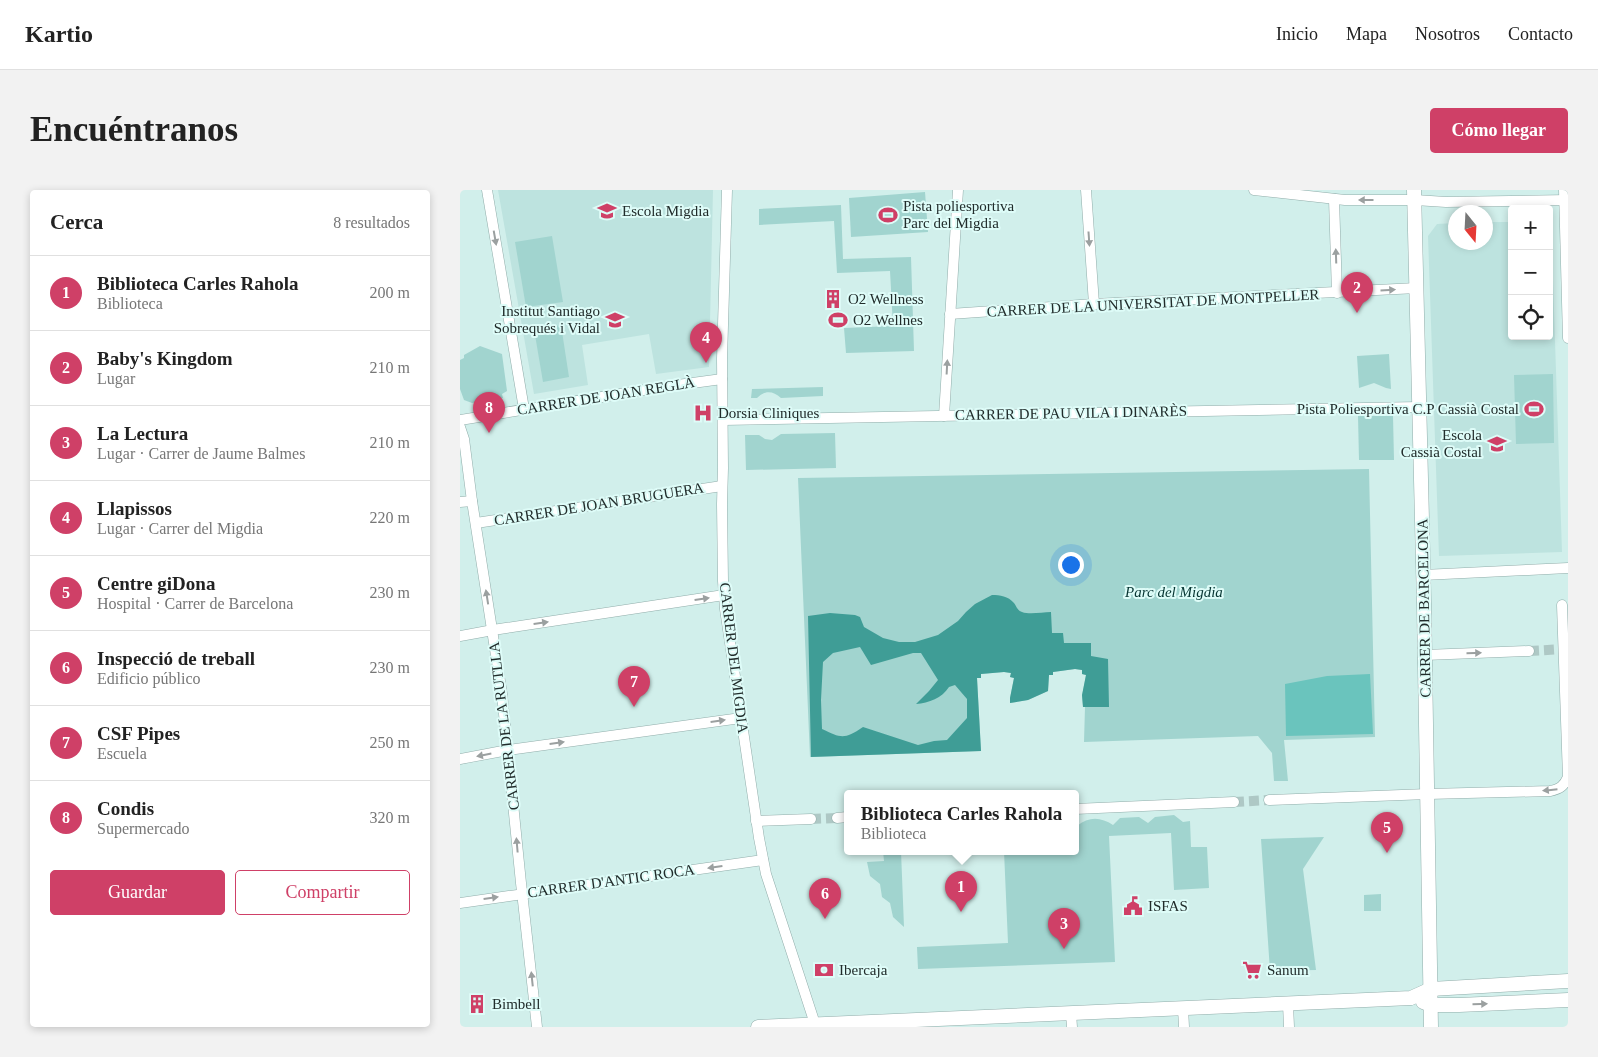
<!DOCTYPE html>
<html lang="es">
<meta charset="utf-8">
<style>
:root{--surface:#fff;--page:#f2f2f2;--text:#222;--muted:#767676;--line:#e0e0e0;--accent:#cf4067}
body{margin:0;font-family:"Times New Roman",serif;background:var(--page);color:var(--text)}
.controls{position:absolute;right:15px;top:15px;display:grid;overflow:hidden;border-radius:5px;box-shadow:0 2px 8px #0003}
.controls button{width:45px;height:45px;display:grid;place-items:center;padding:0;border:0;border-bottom:1px solid var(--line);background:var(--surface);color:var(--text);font:25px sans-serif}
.compass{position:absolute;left:988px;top:15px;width:45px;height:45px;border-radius:50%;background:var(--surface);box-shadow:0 2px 8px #0003;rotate:162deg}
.you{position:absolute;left:610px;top:374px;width:18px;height:18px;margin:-12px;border:4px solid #fff;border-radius:50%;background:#1a73e8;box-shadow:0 0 0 8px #1a73e833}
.badge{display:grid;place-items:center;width:32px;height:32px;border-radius:50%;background:var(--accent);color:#fff;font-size:16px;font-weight:700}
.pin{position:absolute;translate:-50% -41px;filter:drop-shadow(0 1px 2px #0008)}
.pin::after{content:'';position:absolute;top:26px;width:18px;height:15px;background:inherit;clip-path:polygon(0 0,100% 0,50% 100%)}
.popup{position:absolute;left:384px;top:600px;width:235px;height:65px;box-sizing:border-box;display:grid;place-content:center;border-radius:5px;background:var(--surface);filter:drop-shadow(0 1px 4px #0005);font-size:16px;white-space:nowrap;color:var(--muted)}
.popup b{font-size:19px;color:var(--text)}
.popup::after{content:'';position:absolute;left:50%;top:100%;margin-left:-10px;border:10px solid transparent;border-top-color:var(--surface)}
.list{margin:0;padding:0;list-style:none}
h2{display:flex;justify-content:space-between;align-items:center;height:65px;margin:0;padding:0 20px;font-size:21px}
h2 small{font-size:16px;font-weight:400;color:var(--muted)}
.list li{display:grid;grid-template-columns:32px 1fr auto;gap:15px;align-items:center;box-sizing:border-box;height:75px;padding:0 20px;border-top:1px solid var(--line)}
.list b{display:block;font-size:19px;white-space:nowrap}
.list p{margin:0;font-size:16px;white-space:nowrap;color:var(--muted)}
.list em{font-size:16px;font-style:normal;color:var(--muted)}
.actions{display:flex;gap:10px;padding:15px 20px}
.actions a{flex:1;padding:11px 0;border:1px solid var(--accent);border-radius:5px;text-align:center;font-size:18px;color:var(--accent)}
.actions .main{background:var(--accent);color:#fff}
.icon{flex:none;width:28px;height:28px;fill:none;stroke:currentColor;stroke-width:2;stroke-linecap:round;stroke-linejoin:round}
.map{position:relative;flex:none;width:1108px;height:837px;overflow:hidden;border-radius:5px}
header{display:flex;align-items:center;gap:30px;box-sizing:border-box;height:70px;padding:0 25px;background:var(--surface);border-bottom:1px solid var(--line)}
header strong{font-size:24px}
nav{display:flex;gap:28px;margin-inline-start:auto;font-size:18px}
.intro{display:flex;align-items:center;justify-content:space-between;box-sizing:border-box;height:120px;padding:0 30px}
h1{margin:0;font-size:35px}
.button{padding:12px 22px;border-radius:5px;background:var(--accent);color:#fff;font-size:18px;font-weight:700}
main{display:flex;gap:30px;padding:0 30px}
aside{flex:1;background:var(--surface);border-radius:5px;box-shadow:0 2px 8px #0003}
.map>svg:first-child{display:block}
.built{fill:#bde3df}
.green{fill:#a1d4cf}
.forest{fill:#6ac4bd}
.water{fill:#3f9d96;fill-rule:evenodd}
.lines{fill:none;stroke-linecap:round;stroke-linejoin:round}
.street-tunnel{stroke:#aec8c5;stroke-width:10;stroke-dasharray:10 5;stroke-linecap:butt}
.street-casing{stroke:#91adaa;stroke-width:11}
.secondary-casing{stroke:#91adaa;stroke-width:15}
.street{stroke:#fff;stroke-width:10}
.secondary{stroke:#fff;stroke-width:14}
.oneway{fill:#9ba0a0}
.labels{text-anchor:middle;stroke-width:4;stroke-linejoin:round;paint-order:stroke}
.poi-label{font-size:15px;fill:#212c2b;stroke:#defcf8;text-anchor:start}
.street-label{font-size:15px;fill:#212c2b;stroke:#defcf8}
.park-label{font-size:15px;font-style:italic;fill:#073532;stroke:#defcf8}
</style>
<header>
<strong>Kartio</strong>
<nav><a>Inicio</a><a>Mapa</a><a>Nosotros</a><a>Contacto</a></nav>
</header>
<div class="intro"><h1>Encuéntranos</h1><a class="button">Cómo llegar</a></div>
<main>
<aside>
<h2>Cerca<small>8 resultados</small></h2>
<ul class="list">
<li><span class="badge">1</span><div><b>Biblioteca Carles Rahola</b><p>Biblioteca</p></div><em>200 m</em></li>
<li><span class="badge">2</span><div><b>Baby's Kingdom</b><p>Lugar</p></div><em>210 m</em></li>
<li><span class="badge">3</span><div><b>La Lectura</b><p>Lugar · Carrer de Jaume Balmes</p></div><em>210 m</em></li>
<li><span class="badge">4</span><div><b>Llapissos</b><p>Lugar · Carrer del Migdia</p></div><em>220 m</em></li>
<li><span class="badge">5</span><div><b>Centre giDona</b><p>Hospital · Carrer de Barcelona</p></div><em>230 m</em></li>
<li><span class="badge">6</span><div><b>Inspecció de treball</b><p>Edificio público</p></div><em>230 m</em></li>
<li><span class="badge">7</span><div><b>CSF Pipes</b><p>Escuela</p></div><em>250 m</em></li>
<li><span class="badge">8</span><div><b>Condis</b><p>Supermercado</p></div><em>320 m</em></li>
</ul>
<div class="actions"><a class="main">Guardar</a><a>Compartir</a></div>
</aside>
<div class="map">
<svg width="1108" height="837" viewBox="0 0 1108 837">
<rect width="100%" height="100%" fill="#d1efeb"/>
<g class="built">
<polygon points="38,0 253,0 249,177 196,184 189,144 122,155 128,195 74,204"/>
<polygon points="1089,30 1091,30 1102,362 979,366 968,46 977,34 995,33 996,52 1026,52 1026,32 1052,32 1052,146 1089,146"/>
</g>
<g class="green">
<polygon points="465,2 468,42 391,47 389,8"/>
<polygon points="381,15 383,69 451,67 454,161 386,163 384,138 433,136 430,81 377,83 374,31 299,35 299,19"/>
<polygon points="92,46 103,112 66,117 55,52"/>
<polygon points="101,135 109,187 83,192 74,139"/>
<polygon points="20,156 42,164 47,201 42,204 43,208 12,213 4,210 0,199 0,170 4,168 4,165"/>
<polygon points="929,164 931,199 926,198 914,193 899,198 897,166"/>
<polygon points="1093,184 1094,253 1056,254 1054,185"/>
<path d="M363,197V206L321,208C313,201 305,200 297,208H291L292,199Z"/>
<polygon points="898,226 933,226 934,270 899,270"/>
<polygon points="375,243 376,278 286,280 285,245 299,245 305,249 312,250 321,244"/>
<polygon points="909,279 915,547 824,550 828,591 814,591 812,563 798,546 624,552 625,517 623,517 622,506 626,485 622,484 622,480 615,479 593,482 593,485 589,485 588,501 568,510 550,513 550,508 554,488 550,487 551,483 544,482 521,484 521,488 517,488 521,561 350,567 338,288"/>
<path d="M714,625L723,632L730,631L731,657H747L749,698L714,700L711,643L649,646L655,772L458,779L457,757L548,753L544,661H615V634L617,636C629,626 641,627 653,635L660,628L679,627L688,633L695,627Z"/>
<polygon points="864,647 843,679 856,780 810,781 801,649"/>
<polygon points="423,661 441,661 444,737 433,727 430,713 422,707 420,694 410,686 407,672 424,671"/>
<polygon points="921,704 921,721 904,721 904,705"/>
</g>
<polygon class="forest" points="910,484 913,544 826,546 825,494 867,486"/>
<path class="water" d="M532,405C540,405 548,406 554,413C557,417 557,420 562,422C570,425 582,422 591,422L592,443H603L604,453H631V466L648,469L649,517H623L622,505L626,485L622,484V480L615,479L593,482V485H589L588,501L568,510L550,513V508L554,488L550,487L551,483L544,482L521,484V488H517L521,561L351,567L348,426L370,423L395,425L400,427L404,437L423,448L439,452H455L478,445L498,431L506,422L515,414ZM400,457L411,475L453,463H461L478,490L469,501L456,514C469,513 482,508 489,497L495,495L507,509V528L487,550L474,551L458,555L403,537C384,550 381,548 362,539L361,510L363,472L373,463Z"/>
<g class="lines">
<g class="street-tunnel">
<polyline points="1069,461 1104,459"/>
<polyline points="774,612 809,610"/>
<polyline points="351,629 377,628"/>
</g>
<g class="street-casing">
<g id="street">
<polyline points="27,0 64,219"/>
<polyline points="267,0 262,169 263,278 262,314 263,391 265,419 299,648 306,684 356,837"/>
<polyline points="626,0 634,114"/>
<polyline points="794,0 885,10 955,10 986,12 1108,10"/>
<polyline points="1104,0 1108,148"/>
<polyline points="874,9 877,103"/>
<polyline points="490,124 634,114 957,98"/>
<polyline points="484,226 498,0"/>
<polyline points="0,230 203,197 262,189"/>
<polyline points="263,230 959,217"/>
<polyline points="0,237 4,249 12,311 42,504 61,693 77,837"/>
<polyline points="0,312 12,311"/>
<polyline points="16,333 262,296"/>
<polyline points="963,385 1108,378"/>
<polyline points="0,446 33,440 264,405"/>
<polyline points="965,465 1069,461"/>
<polyline points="0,569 48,560 281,528"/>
<path d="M809,610L968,604L1090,601C1100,599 1104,596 1108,587L1102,415"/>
<polyline points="615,619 774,612"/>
<polyline points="377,628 387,627"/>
<polyline points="296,631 351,629"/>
<polyline points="0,713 303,670"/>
<polyline points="828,814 829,837"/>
<polyline points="723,818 724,837"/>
<polyline points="611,823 612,837"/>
</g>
</g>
<g class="secondary-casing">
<g id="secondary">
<polyline points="954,0 964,413 971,837"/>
<polyline points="963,812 971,815 999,815 1108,810"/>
<polyline points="298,837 951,808 971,799 1108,791"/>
</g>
</g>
<use href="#street" class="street"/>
<use href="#secondary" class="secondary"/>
</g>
<defs><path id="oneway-solid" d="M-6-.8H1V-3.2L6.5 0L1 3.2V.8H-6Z" transform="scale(1.25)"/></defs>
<g class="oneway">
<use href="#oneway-solid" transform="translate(906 10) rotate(-180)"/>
<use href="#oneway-solid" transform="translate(35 48) rotate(80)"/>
<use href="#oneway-solid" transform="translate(629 49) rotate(86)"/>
<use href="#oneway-solid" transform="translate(876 66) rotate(-92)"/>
<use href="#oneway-solid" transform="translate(928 100) rotate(-3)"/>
<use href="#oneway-solid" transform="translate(487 177) rotate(-87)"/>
<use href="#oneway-solid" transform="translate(27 407) rotate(-99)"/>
<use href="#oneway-solid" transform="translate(242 409) rotate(-8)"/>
<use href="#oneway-solid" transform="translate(81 433) rotate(-8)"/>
<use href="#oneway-solid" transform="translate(1014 463) rotate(-1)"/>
<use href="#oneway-solid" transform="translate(258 531) rotate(-8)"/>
<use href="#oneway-solid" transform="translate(97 553) rotate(-8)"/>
<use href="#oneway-solid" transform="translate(24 565) rotate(169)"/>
<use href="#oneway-solid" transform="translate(1090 600) rotate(174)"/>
<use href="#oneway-solid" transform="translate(57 655) rotate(-95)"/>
<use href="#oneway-solid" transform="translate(255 677) rotate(172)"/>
<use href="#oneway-solid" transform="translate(31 708) rotate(-8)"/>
<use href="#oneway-solid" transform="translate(72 789) rotate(-96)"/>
<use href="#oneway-solid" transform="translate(1020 814) rotate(-2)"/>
</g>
<defs>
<g id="school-bare" transform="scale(1.5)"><path d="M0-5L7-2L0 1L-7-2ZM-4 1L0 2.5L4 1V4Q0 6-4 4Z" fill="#cf4067" stroke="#defcf8" stroke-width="2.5" paint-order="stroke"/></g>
<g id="stadium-bare" transform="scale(1.5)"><path d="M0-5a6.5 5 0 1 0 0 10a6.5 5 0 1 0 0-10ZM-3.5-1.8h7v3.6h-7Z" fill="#cf4067" stroke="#defcf8" stroke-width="2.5" paint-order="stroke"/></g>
<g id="building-bare" transform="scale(1.5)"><path d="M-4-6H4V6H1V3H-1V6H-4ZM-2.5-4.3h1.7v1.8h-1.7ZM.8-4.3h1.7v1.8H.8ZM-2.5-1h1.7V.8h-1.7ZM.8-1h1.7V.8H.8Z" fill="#cf4067" stroke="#defcf8" stroke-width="2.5" paint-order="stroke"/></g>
<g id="hospital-bare" transform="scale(1.5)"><path d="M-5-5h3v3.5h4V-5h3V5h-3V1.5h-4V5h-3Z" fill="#cf4067" stroke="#defcf8" stroke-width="2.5" paint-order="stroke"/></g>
<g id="civic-bare" transform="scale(1.5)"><path d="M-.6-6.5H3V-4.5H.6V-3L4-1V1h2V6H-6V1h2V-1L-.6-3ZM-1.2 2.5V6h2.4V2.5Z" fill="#cf4067" stroke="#defcf8" stroke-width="2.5" paint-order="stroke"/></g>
<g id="bank-bare" transform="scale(1.5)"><path d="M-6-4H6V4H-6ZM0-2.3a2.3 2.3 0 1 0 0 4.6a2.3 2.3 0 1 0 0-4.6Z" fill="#cf4067" stroke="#defcf8" stroke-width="2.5" paint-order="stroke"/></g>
<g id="supermarket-bare" transform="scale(1.5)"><path d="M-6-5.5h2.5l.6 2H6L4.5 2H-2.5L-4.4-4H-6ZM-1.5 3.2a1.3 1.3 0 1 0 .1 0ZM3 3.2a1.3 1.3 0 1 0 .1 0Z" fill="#cf4067" stroke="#defcf8" stroke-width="2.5" paint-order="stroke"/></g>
</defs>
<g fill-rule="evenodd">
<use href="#school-bare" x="147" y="21"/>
<use href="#stadium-bare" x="428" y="25"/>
<use href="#building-bare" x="373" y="109"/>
<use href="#school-bare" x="155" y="130"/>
<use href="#stadium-bare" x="378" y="130"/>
<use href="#stadium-bare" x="1074" y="219"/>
<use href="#hospital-bare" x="243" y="223"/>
<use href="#school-bare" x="1037" y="254"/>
<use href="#civic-bare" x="673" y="716"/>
<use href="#bank-bare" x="364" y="780"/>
<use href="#supermarket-bare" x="792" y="780"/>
<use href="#building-bare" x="17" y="814"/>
</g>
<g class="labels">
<g class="poi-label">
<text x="443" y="21">Pista poliesportiva<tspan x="443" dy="17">Parc del Migdia</tspan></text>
<text x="162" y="26">Escola Migdia</text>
<text x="388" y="114">O2 Wellness</text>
<text x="140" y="126" text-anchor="end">Institut Santiago<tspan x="140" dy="17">Sobrequés i Vidal</tspan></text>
<text x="393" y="135">O2 Wellnes</text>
<text x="1059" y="224" text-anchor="end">Pista Poliesportiva C.P Cassià Costal</text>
<text x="258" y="228">Dorsia Cliniques</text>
<text x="1022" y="250" text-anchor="end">Escola<tspan x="1022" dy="17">Cassià Costal</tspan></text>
<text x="688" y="721">ISFAS</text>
<text x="379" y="785">Ibercaja</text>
<text x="807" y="785">Sanum</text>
<text x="32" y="819">Bimbell</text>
</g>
<g class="street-label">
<text transform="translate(693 113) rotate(-3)" y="5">CARRER DE LA UNIVERSITAT DE MONTPELLER</text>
<text transform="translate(146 206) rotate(-9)" y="5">CARRER DE JOAN REGLÀ</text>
<text transform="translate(611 223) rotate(-1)" y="5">CARRER DE PAU VILA I DINARÈS</text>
<text transform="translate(139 314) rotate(-9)" y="5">CARRER DE JOAN BRUGUERA</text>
<text transform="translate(964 418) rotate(-91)" y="5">CARRER DE BARCELONA</text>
<text transform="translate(274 468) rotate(83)" y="5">CARRER DEL MIGDIA</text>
<text transform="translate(44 536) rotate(-97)" y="5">CARRER DE LA RUTLLA</text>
<text transform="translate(151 691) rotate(-8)" y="5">CARRER D'ANTIC ROCA</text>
</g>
<g class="park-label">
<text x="714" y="407">Parc del Migdia</text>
</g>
</g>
</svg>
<div class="controls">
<button>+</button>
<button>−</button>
<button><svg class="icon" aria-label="locate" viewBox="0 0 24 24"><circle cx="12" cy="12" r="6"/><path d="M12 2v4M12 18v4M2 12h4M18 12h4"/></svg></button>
</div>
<svg class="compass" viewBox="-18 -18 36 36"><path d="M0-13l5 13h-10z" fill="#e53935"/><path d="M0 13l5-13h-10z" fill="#767676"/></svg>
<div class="you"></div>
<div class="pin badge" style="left:501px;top:722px">1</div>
<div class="popup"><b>Biblioteca Carles Rahola</b>Biblioteca</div>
<div class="pin badge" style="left:897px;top:123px">2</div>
<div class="pin badge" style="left:604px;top:759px">3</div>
<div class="pin badge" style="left:246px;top:173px">4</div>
<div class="pin badge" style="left:927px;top:663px">5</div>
<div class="pin badge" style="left:365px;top:729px">6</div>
<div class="pin badge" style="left:174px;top:517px">7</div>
<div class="pin badge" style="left:29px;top:243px">8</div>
</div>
</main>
